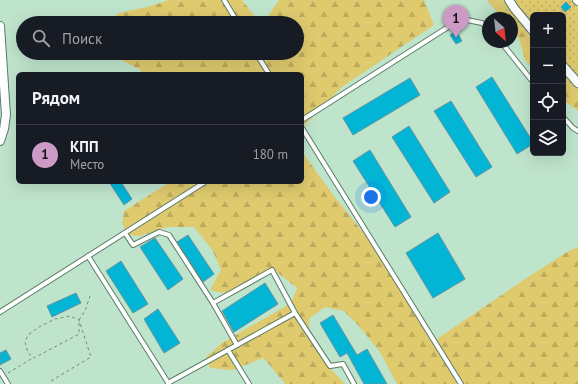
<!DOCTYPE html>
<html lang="ru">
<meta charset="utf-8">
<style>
:root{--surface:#171b24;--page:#242831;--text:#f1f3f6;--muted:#9ea1a6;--line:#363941;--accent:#cd9ac5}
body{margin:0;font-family:"PT Sans",sans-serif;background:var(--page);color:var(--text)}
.controls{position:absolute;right:12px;top:12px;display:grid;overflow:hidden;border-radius:6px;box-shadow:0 4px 16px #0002}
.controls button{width:36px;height:36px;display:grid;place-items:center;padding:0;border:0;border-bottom:1px solid var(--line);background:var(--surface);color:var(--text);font:20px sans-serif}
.compass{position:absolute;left:482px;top:12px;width:36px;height:36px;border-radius:50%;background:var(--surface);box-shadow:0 4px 16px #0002;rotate:153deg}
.you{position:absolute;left:371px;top:197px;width:14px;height:14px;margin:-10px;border:3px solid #fff;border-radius:50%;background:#1a73e8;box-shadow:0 0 0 6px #1a73e833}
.badge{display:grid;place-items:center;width:26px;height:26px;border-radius:50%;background:var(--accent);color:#111;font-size:13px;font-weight:700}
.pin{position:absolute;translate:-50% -33px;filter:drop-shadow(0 1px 2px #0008)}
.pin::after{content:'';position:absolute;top:21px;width:14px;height:12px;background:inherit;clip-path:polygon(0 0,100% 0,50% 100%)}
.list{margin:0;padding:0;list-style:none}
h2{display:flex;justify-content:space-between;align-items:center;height:52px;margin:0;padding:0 16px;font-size:17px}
h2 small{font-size:13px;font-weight:400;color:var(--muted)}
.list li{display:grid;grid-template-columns:26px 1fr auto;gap:12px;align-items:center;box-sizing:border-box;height:60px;padding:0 16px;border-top:1px solid var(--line)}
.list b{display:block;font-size:15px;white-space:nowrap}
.list p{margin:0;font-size:13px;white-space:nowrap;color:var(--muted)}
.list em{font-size:13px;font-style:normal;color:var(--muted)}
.icon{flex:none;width:22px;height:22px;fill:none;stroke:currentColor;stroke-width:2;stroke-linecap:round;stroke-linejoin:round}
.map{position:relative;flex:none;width:578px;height:384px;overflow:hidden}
.search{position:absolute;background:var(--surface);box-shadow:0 4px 16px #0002;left:16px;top:16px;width:288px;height:44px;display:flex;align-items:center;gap:10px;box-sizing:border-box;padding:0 14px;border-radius:22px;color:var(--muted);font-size:15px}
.panel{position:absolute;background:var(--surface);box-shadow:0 4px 16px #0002;left:16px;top:72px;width:288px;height:112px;border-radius:6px}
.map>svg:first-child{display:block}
.forest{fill:url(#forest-firs)}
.park{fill:url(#park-dots)}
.building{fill:#03b5d5;stroke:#68939f}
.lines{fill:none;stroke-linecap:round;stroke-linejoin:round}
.service-casing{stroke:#5b7d68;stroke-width:6}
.minor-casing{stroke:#5b7d68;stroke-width:10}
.path{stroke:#708a7a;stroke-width:1;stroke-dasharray:3 3;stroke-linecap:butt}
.service{stroke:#fff;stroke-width:4}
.minor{stroke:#fff;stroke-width:8}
</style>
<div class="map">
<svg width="578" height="384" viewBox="0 0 578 384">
<defs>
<pattern id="forest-firs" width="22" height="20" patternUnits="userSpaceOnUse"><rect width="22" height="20" fill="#dfca6e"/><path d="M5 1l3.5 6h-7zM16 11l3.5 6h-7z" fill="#beac5e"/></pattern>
<pattern id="park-dots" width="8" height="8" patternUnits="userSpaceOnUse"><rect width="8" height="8" fill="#dfca6e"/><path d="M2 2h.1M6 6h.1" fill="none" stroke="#beac5e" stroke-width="1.8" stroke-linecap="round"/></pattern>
</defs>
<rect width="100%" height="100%" fill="#bfe4cc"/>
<g class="forest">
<polygon points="169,0 242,0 257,19 268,16 279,0 424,0 434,25 342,87 302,128 302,74 238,74 226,73 225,74 140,74 141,70 121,60 110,53 297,53 297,23 106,23 119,13 147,7"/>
<polygon points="487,0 497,0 533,42 533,69 525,60 519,38 512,30 512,18 502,18"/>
<polygon points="563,77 578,94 578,111 563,100"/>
<polygon points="302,152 334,196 373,245 434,341 528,277 567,252 578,247 578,384 397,384 380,352 358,325 344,311 325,307 309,319 310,337 323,361 345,384 285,384 269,364 263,358 233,370 210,368 206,357 222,343 291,303 297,288 278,273 269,274 243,288 222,293 210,290 221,270 213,251 194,227 167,227 140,236 128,235 122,223 124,211 170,182 302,182"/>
</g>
<polygon class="park" points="497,0 578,0 578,94 563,77 563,15 533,15 533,42"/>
<g class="building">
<polygon points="566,2 571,7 565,12 561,7"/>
<polygon points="456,31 462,41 456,44 450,35"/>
<polygon points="492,77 533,142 533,144 517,154 476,87"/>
<polygon points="410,78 420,95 353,135 343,118"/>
<polygon points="451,101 492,167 476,177 434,111"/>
<polygon points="409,126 450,192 434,203 392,137"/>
<polygon points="370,150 411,217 395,227 353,161"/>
<polygon points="109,182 121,182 132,199 124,205"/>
<polygon points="438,233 465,279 433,298 406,253"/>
<polygon points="188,235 214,274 203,282 177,242"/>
<polygon points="155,238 183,279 168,290 140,247"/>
<polygon points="121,261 148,304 133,313 106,271"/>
<polygon points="265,283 278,304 234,332 222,311"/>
<polygon points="76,293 81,303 52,317 47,306"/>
<polygon points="158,309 180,343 164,353 144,319"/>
<polygon points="333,315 357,355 367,349 387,384 364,384 347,353 340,357 320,323"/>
<polygon points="6,350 11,359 0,365 0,353"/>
</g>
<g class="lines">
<g class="service-casing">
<g id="service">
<polyline points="224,0 238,23"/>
<polyline points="501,42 533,82"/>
<polyline points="256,53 269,74"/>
<polyline points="563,117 573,128 578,131"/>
<polyline points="302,120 456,22 467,20 482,23 488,28"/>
<polyline points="302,128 461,384"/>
<polyline points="125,233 133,245 159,232 169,235 213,303 237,345"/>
<polyline points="88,256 169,384"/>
<polyline points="213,303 272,270 295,313"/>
<polyline points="0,312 205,182"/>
<polyline points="228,350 249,384"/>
<polyline points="0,371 8,384"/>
<polyline points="168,383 295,313 330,366 343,364 354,384"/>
</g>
</g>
<g class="minor-casing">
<g id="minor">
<polyline points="509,0 514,8 533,31"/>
<polyline points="577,0 578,1"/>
<polyline points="0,26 6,115 4,129 0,141"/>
<polyline points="563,66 578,83"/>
</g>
</g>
<g class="path">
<polyline points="8,373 33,358"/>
<polyline points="51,381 91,357 79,320 70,316 55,319 39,327 28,335 25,342 28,353 34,358 79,334 79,320 85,311 90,296"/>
</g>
<use href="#service" class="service"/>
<use href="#minor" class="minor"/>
</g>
</svg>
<div class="controls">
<button>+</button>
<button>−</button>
<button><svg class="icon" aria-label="locate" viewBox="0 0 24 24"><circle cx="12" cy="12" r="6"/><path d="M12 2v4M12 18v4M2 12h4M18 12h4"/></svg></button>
<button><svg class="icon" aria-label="layers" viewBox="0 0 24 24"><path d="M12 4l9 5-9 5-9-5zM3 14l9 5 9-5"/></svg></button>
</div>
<svg class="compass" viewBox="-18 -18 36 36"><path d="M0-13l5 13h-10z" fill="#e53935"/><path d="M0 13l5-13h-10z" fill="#9ea1a6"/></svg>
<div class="you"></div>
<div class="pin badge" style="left:456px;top:38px">1</div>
<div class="search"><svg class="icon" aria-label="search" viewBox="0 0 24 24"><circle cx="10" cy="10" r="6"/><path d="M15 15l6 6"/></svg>Поиск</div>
<section class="panel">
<h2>Рядом<small></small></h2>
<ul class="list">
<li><span class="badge">1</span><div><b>КПП</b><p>Место</p></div><em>180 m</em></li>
</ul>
</section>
</div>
